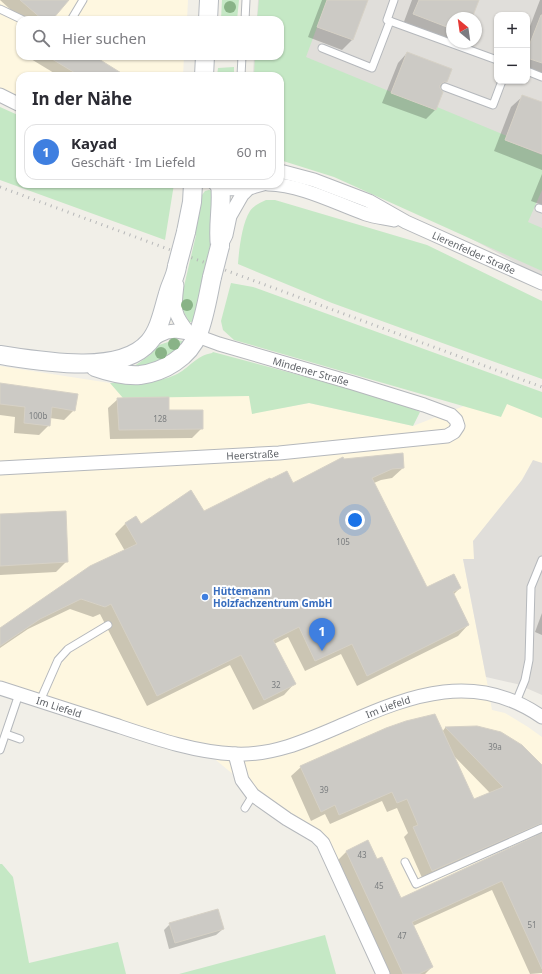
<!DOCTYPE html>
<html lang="de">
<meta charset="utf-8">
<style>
:root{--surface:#fff;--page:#f2f2f3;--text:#2b2b33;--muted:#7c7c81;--line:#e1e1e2;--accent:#ea4335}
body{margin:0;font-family:"Noto Sans",sans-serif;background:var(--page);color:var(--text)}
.controls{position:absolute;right:12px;top:12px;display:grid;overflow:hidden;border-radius:8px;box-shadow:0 1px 3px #0004}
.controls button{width:36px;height:36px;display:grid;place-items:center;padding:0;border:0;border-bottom:1px solid var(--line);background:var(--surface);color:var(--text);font:20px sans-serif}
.compass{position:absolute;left:446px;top:12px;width:36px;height:36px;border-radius:50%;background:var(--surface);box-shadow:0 1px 3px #0004;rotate:331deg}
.you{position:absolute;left:355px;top:520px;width:14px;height:14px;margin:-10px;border:3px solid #fff;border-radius:50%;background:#1a73e8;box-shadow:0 0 0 6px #1a73e833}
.badge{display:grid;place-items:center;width:26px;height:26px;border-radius:50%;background:var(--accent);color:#fff;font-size:13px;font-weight:700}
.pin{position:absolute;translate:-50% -33px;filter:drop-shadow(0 1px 2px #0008)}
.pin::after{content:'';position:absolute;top:21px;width:14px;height:12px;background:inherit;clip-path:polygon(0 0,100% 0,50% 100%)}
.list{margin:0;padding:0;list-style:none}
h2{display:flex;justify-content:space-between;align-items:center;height:52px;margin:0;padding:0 16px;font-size:17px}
h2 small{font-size:13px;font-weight:400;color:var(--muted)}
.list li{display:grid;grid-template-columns:26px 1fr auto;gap:12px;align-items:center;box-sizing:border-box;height:56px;margin:0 8px 8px;padding:0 8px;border:1px solid var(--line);border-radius:12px}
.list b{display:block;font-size:15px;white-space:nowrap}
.list p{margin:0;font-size:13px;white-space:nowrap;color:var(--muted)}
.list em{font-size:13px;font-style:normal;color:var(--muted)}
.icon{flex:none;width:22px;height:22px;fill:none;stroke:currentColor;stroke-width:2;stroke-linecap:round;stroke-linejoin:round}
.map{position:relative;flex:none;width:542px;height:974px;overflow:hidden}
.search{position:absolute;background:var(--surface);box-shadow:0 1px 3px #0004;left:16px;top:16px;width:268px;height:44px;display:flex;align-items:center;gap:10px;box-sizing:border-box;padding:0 14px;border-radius:12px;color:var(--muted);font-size:15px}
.panel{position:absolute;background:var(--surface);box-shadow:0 1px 3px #0004;left:16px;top:72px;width:268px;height:116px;border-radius:12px}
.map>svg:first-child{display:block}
.commercial{fill:#fef7e0}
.industrial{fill:#e0deda;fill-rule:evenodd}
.green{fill:#c5e8c5}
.shadow{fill:#0003;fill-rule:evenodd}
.building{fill:#cccac5;stroke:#d6d1c6}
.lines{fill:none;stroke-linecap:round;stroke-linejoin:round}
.lane-casing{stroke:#b5b8bc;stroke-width:9}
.street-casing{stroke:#b5b8bc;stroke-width:15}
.secondary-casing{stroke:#b6babf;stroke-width:20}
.lane{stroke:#fff;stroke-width:7}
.street{stroke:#fff;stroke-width:13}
.secondary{stroke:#fff;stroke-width:18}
.rail{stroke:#b6b7b8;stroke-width:3;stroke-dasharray:1 5;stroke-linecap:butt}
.secondary-bridge-casing{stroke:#b6babf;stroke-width:20;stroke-linecap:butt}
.secondary-bridge{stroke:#fff;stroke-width:18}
.tree{fill:#89b387}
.shop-dot{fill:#3f7fe0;stroke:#fff;stroke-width:1.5}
.labels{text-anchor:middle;stroke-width:4;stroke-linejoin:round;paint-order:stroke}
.number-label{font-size:8px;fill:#7a7d7f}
.street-label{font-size:10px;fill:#5f6368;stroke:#fff}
.shop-label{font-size:10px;font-weight:bold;fill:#366cbe;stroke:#fff;text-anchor:start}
</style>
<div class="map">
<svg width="542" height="974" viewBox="0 0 542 974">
<rect width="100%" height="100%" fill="#f1efe8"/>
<g class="commercial">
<polygon points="0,0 188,0 187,20 20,20 20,56 184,56 183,76 20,76 20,100 0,91"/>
<polygon points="0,366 110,383 123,397 250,394 282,408 309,403 413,426 464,406 472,386 542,412 542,463 533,461 474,560 463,559 485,671 492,710 505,713 528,727 542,737 542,974 385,974 324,843 256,793 200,747 0,683"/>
</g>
<g class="industrial">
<path d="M258,0H542V277L424,213L280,76H253L254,56H280V20H257ZM497,15H527V81H497ZM452,18H476V42H452Z"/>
<polygon points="533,460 542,463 542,695 517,684 486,677 463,559 474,559 473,541 522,480"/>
</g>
<g class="green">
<polygon points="222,0 239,0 237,20 221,20"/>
<polygon points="259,0 327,0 306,57 435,110 437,107 507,136 505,140 542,155 542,190 528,222 542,228 542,271 334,177 280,160 280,76 254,76 255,56 280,56 280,20 257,20"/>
<polygon points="234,67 234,76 217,76 218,68"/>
<polygon points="0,107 20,116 20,184 174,184 165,240 0,180"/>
<polygon points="209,190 215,192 211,242 194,319 192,322 189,322 183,310 181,299 196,235 194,234 202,195 205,191"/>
<path d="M266,200H275L427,245L542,301V379L332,303L238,264C239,250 242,223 250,211C254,205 260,203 266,200Z"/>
<polygon points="231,283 253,287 542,392 542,418 507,404 501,417 234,340 223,330 221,321"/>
<path d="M174,340L184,341C173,358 153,366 133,367L150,355L159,345Z"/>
<path d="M213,352L393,400L420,412L413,426L309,403L252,414L249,396L123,398L110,383C131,383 155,384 175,375C190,368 195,356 212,353Z"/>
<polygon points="0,864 2,864 13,877 29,963 118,942 126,974 0,974"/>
<polygon points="325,935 336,974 179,974"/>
</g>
<g class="shadow">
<polygon points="0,0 68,0 51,20 22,20"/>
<polygon points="322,0 367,0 352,40 342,50 308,37"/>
<polygon points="412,0 478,0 471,18 452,18 452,42 402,27"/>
<polygon points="540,0 542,0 542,80 527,74 527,34"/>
<polygon points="407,53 446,82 439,89 442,92 435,110 426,119 382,103 398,63"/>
<polygon points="26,56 91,56 124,76 59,76"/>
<polygon points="523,96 542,103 542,170 494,151 511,107"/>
<polygon points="542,174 542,205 531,201"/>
<polygon points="0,384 74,410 64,420 50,418 49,425 39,435 14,433 15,417 0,415"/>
<polygon points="118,399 168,411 202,428 192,438 110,439 108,408"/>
<polygon points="343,460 403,468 392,478 381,480 374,483 426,589 460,588 453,595 468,625 458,636 357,686 341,654 305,671 288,637 274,644 294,684 284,695 253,710 230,665 147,706 100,614 93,617 70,609 28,629 0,648 0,629 125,551 115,534 126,523 141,526 204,512 292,484"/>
<polygon points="0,515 67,561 56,572 0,575"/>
<polygon points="542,613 542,635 535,632"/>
<path d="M477,727L542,766V973L530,974L492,890L413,926L432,967L425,974H389L337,861L347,851L377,861L400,899L537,837L535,833L423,880L404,837L408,833L397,808L387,812L382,801L330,824L325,814L311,821L291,776L301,767L442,732L445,728ZM453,755L490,793L474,801Z"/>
<polygon points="170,924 223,929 216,935 169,949 164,930"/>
</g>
<g class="building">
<polygon points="20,0 69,0 52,20 43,20"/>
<polygon points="327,0 368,0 353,40 317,27"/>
<polygon points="419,0 479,0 472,18 452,18 452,29 413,14"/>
<polygon points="541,15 542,15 542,63 527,58 527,51"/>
<polygon points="407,52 452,69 447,82 444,82 440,85 440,88 443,92 436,110 391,93"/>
<polygon points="47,56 94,56 126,76 80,76"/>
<polygon points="522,95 542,102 542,154 505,140"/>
<polygon points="0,383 78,394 75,411 52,407 50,426 24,423 25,407 0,404"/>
<polygon points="169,397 169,410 203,410 203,429 119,430 117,398"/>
<polygon points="403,453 404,468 392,469 372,478 427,587 454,574 461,588 453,592 469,625 367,676 352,644 315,661 299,627 273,640 296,684 264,700 241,655 157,696 111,604 105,607 81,599 40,619 0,646 0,628 90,566 137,544 125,523 136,516 141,524 191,490 204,511 270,478 271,479 287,471 293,483 343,457 344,459"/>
<polygon points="66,511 68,562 0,566 0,514"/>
<polygon points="435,714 474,799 503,787 445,727 477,726 501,732 522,745 542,765 542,823 432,871 413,827 418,825 407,799 397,803 392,792 339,815 335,805 321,812 300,766 386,728 406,721"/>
<polygon points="542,833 542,969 502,881 412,922 433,967 419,974 403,974 346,851 368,840 377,859 382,857 401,898"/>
<polygon points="218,909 224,929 175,943 169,923"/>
</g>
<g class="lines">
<g class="lane-casing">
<g id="lane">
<polyline points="394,0 387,20 497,60"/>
<polyline points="0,9 23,20"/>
<polyline points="71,20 83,0"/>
<polyline points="245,20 246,0"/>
<polyline points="322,48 372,68 390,21"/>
<polyline points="527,71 542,77"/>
<polyline points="241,76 242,56"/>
<polyline points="445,87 493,105 502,81"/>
<polyline points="539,208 542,209"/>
<polyline points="40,701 58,660 68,649 108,625"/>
<polyline points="516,702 525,680 529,660 531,587 542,560"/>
<polyline points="6,734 20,739"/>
<polyline points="0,750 19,694"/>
<polyline points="245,808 253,795"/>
<polyline points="405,862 416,884 542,828"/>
</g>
</g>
<g class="street-casing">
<g id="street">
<polyline points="0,95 20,105"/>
<path id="s1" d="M280,171L314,180L369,201L406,222L542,283"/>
<path d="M215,184C225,192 240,188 252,187"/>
<path d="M268,184C302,185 335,203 366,214C375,217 385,218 394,220"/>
<polyline points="223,241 226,235 230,216 242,195 249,188 263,184"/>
<path d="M177,285C174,309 173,314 189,333"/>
<path id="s2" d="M0,468L279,453L447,436L454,432L458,426L456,420L451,415L424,405L353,383L219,344L189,333L176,331L167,332L160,335L150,341"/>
<path id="s3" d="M0,688C38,700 77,713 115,725C154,738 194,752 235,754C274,756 310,739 345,724C412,694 476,671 542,717"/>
<polyline points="235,754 242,780 253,795 287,819 316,836 323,843 383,974"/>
</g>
</g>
<g class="secondary-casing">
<g id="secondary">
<polyline points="208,20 209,0"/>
<polyline points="204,76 205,56"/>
<polyline points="186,232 192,202 193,184"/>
<path d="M220,246C217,225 223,205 220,184"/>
<path d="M0,355C40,361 120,376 149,342C160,329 163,310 168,294C170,285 176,276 177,266"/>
<path d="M95,367C109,372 125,376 140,375C164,372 189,357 198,334C205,316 208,296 212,277"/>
</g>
</g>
<use href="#lane" class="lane"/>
<use href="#street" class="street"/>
<use href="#secondary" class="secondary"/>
<polyline class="rail" points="0,187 542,387"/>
<g class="secondary-bridge-casing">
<g id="secondary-bridge">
<polyline points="177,266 186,232"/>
<polyline points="212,277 220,246"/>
</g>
</g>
<use href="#secondary-bridge" class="secondary-bridge"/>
</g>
<g class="tree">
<circle cx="230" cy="7" r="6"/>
<circle cx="187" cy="305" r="6"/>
<circle cx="174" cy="344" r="6"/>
<circle cx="161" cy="353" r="6"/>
</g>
<circle class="shop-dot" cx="205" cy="597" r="4"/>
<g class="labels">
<g class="number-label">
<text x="38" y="419">100b</text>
<text x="160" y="422">128</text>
<text x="343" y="545">105</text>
<text x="276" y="688">32</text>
<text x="495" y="750">39a</text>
<text x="324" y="793">39</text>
<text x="362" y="858">43</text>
<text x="379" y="889">45</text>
<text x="532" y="928">51</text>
<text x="402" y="939">47</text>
</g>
<g class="street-label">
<text dy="4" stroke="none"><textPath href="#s1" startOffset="211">Lierenfelder Straße</textPath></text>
<text transform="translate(311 371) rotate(16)" y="4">Mindener Straße</text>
<text dy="4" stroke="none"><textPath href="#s2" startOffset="253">Heerstraße</textPath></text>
<text dy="4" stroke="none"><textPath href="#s3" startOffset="62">Im Liefeld</textPath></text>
<text dy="4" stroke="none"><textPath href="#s3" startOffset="406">Im Liefeld</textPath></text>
</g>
<g class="shop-label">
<text x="213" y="595">Hüttemann<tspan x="213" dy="12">Holzfachzentrum GmbH</tspan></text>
</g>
</g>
</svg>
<div class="controls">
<button>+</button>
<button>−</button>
</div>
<svg class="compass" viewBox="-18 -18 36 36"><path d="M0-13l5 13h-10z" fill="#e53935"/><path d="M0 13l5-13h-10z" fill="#7c7c81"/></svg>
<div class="you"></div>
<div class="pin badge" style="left:322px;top:651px;background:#3f7fe0">1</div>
<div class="search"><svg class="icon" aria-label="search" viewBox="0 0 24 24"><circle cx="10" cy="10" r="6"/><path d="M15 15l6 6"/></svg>Hier suchen</div>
<section class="panel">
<h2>In der Nähe<small></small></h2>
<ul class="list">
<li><span class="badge" style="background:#3f7fe0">1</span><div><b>Kayad</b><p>Geschäft · Im Liefeld</p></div><em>60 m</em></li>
</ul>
</section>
</div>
